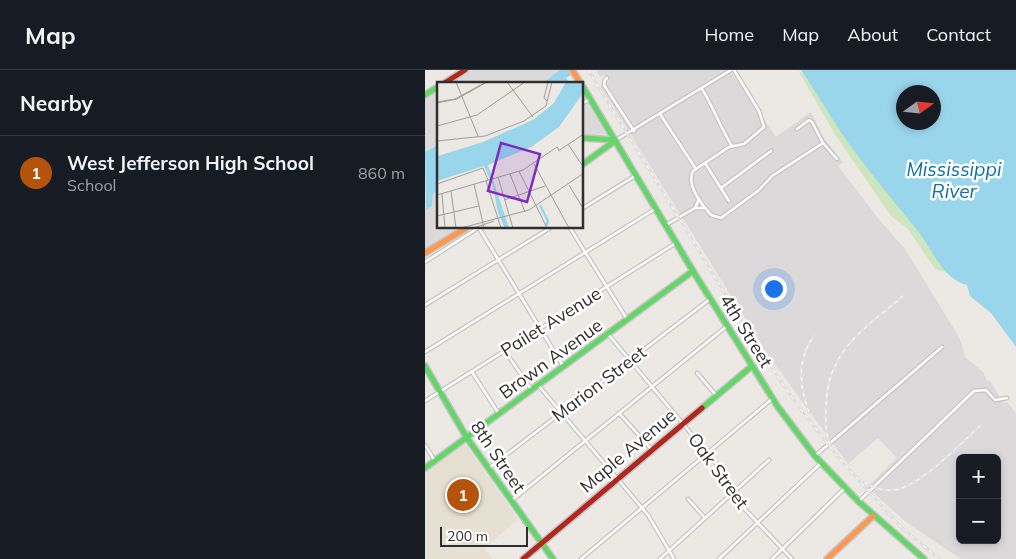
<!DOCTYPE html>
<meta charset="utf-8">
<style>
:root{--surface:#171b24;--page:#20242c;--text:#f1f3f6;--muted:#9ea1a6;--line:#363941;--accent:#b45309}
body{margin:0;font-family:Mulish,sans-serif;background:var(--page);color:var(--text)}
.controls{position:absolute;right:15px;bottom:15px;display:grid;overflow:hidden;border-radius:8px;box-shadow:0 2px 8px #0003}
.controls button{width:45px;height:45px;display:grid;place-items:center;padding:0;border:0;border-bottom:1px solid var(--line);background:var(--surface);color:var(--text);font:25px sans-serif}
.compass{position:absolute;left:471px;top:15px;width:45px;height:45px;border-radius:50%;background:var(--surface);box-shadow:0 2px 8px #0003;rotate:75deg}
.scale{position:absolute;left:15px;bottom:12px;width:88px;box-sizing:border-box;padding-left:5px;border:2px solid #2e2e2e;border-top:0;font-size:14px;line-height:18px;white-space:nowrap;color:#2e2e2e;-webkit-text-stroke:4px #fff;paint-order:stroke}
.you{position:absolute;left:348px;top:218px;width:18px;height:18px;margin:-12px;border:4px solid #fff;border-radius:50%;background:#1a73e8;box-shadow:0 0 0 8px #1a73e833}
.badge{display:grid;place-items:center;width:32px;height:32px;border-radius:50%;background:var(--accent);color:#fff;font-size:16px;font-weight:700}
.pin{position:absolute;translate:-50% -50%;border:2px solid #fff;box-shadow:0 1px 5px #0006}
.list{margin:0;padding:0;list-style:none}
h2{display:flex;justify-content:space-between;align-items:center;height:65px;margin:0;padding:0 20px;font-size:21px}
h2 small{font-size:16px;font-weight:400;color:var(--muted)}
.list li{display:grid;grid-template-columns:32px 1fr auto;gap:15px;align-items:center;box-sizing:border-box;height:75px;padding:0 20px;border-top:1px solid var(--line)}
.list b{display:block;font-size:19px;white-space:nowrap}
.list p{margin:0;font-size:16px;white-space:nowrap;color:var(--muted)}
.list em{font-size:16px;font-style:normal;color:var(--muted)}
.map{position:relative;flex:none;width:591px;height:489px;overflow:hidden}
header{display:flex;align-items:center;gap:30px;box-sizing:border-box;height:70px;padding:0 25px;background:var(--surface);border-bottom:1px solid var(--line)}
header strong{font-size:24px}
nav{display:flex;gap:28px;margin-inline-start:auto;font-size:18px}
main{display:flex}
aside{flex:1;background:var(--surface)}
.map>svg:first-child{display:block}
.industrial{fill:#dcd9db;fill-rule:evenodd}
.education{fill:#e6e0d3}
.green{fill:#cee6be}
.water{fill:#99d6ec;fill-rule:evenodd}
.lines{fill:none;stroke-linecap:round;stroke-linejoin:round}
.street-casing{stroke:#c5c4c5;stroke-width:5}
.fast-casing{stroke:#c5c4c5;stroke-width:8}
.slow-casing{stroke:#c5c4c5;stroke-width:8}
.jam-casing{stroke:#c5c4c5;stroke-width:8}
.street{stroke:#fcfcfb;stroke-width:2.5}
.fast{stroke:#63d668;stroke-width:5}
.slow{stroke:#ff974d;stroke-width:5}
.jam{stroke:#b3261e;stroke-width:5}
.rail-casing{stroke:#dfdfe1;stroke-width:3}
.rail{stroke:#fff;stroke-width:1;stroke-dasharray:4;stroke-linecap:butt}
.labels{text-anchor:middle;stroke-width:5;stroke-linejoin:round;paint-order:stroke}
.street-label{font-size:18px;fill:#2e2e2e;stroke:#fff}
.water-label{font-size:19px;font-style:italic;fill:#0d6fa3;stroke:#fff}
.inset-river{fill:none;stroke:#99d6ec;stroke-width:2.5}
.inset-road{fill:none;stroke:#a09e9b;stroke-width:1}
.view{fill:#7b2cbf;fill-opacity:0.15;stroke:#7b2cbf;stroke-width:2.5}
.inset-edge{fill:none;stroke:#2e2e2e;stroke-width:2.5}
</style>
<header>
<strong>Map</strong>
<nav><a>Home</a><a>Map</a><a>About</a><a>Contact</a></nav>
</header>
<main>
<aside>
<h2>Nearby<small></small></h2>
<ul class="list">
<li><span class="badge">1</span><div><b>West Jefferson High School</b><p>School</p></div><em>860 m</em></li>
</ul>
</aside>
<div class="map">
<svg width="591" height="489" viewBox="0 0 591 489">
<rect width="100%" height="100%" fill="#ece8e4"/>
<g class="industrial">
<polygon points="42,0 135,0 116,14 114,11 110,14 21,14"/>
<path d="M171,0H305L351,67L386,42L399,68L418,92L413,96L456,152L480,179L534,267L541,288L558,302L562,311H565L578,332L583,333L591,344V489H536L481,452L442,417L472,388L453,368L423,394L343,285L176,17L184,10L180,5L175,7ZM535,388H572V470H535Z"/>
<polygon points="14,18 14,74 0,82 0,27"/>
<polygon points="160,29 181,64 158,66 158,31"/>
<polygon points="14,120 14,158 34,158 0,179 0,140 7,136 8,124"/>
</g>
<polygon class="education" points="39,372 93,449 59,479 68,489 0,489 0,401"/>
<path class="green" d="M373,0L381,7C416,59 452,112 492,160C503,173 510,191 524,203L510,199L483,159L466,146L411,66Z"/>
<g class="water">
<polygon points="135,0 153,0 141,8 144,14 116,14"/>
<path d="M376,0H591V277L566,243L545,226L542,215C518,210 506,177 492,160C466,128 439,96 415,61C402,41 390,20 376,0ZM478,22H508V52H478Z"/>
<polygon points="14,74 14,120 8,124 7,136 1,140 0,82"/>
</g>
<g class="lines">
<g class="street-casing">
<g id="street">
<path d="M309,0L334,41L339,57L319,74L304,77L268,101C261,115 277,135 286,145L296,148L334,120L347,106L398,73"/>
<polyline points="182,8 180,10 179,15 209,61"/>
<path d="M277,19C289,38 295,57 307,76"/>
<polyline points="158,33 165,29"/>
<polyline points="235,44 271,99"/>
<polyline points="372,59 384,50 387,52 398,73 412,89"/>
<polyline points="191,70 306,0"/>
<polyline points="280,93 304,131"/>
<polyline points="296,118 346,81"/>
<polyline points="274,129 270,138 280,138"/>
<polyline points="158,138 210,106"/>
<polyline points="241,155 270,138"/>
<polyline points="54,158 138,296"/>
<polyline points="145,158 202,249"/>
<polyline points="0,192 53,158"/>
<polyline points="0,235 125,158"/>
<polyline points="183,264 294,397 316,435 367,489"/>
<polyline points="80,281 106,319"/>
<polyline points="0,282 230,139"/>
<polyline points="47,302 74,344"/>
<polyline points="272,303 291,325"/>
<polyline points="113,315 223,445 249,489"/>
<polyline points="0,331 251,173"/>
<polyline points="194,343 227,380"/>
<polyline points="0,375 10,391"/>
<polyline points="390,386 517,277"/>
<polyline points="64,398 285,229"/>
<polyline points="263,429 280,448"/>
<polyline points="86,431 302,256"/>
<polyline points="434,431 549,321 561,320 570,330 582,328"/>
<polyline points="156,489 347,329"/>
<polyline points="235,489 344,390"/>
<polyline points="294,489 396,393"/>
<polyline points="347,489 421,417"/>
</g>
</g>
<g class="fast-casing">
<g id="fast">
<polyline points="158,17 268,201 353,337 390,386 433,431 499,489"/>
<polyline points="0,25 14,16"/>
<polyline points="158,68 191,70 158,94"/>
<polyline points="0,296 42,368 128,489"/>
<polyline points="277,338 327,296"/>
<polyline points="0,398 268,201"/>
</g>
</g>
<g class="slow-casing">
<g id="slow">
<polyline points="147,0 156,14"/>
<polyline points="0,183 41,158"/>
<polyline points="402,489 448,446"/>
</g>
</g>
<g class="jam-casing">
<g id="jam">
<polyline points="18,14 40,0"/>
<polyline points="98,489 277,338"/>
</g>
</g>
<use href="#street" class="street"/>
<use href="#fast" class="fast"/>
<use href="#slow" class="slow"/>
<use href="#jam" class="jam"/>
<g class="rail-casing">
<g id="rail">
<polyline points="163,0 331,274 370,332 413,387 474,455 514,489"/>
<path d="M384,342C374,316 372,289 389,266"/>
<path d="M405,375C400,363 401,352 401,340C401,281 437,261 478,226"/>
<path d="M439,412C448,418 458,421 469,420C495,417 536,373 556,355"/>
</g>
</g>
<use href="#rail" class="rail"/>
</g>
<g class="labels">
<g class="street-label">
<text transform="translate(126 252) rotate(-32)" y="6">Pailet Avenue</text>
<text transform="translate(321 261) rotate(58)" y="6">4th Street</text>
<text transform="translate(126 289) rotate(-36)" y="6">Brown Avenue</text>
<text transform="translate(174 314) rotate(-37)" y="6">Marion Street</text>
<text transform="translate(203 381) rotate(-40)" y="6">Maple Avenue</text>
<text transform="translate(73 387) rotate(56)" y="6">8th Street</text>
<text transform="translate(293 401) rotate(54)" y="6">Oak Street</text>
</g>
<g class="water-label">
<text x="529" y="106">Mississippi<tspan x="529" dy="22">River</tspan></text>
</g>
</g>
<g transform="translate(12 12)">
<rect width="146" height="146" fill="#ece8e4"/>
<path d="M129,0H146V11L122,45L94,65L51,83L72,146H68L61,131L56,104L47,84L0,99L1,74L46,60L96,38L117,21Z" fill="#99d6ec"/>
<path class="inset-river" d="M103,123L111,139L109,144"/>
<path class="inset-road" d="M19,0L41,54M70,0L96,35M110,19L107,16L111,0M0,20L18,17L49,0M0,21L20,17L50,0M0,44L40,33L88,0M0,59L48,54L87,39L109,24L115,0M131,62L147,86M121,69L147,52M97,82L132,146M82,89L110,146M73,92L88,130M61,95L76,146M49,99L64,146M0,102L46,86L51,98M37,102L47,146M132,103L147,128M14,109L19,146M5,112L8,146M0,113L86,88L120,65L122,68M67,118L108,104M0,134L42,124M24,146L92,128L147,91M37,146L57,139"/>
<path class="view" d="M64,61L103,72L90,120L51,109Z"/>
<rect width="146" height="146" class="inset-edge"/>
</g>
</svg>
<div class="controls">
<button>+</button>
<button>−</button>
</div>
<svg class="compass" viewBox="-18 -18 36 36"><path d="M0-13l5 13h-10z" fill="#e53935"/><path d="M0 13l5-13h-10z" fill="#9ea1a6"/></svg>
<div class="scale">200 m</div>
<div class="you"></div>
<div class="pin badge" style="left:38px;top:425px">1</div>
</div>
</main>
